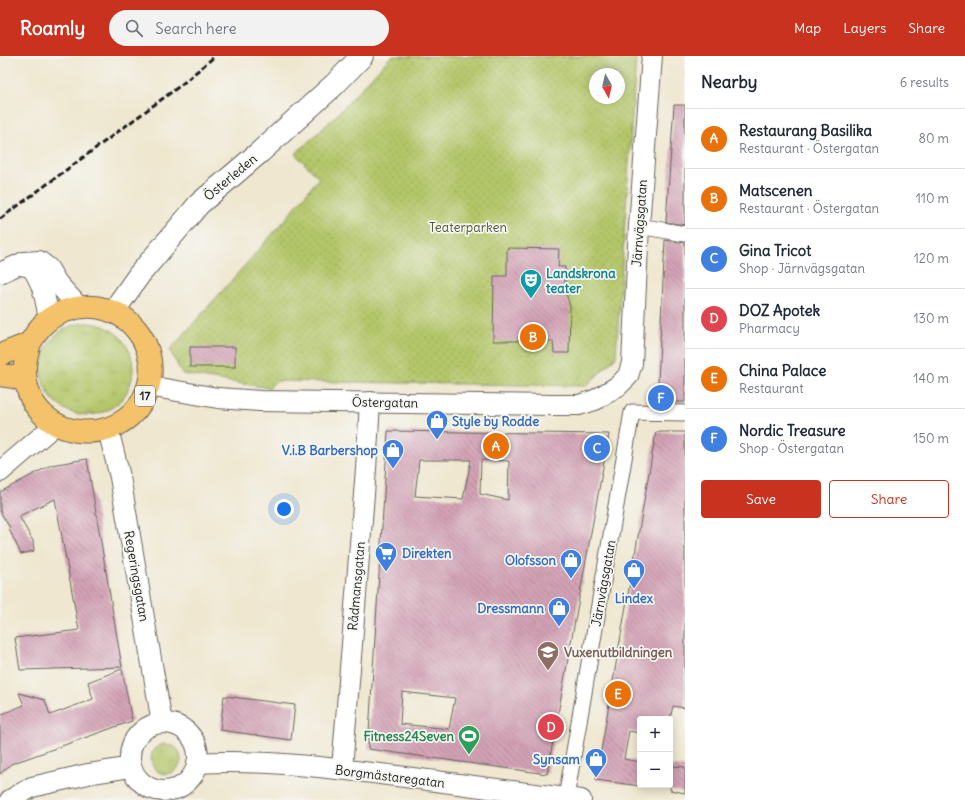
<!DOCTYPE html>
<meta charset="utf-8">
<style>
:root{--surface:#fff;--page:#f2f2f3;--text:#1f2937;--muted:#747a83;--line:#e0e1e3;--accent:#c8321e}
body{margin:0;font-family:Delius,sans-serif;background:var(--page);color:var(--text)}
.controls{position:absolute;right:12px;bottom:12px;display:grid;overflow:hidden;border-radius:4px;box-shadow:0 2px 10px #0003}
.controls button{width:36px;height:36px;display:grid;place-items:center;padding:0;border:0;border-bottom:1px solid var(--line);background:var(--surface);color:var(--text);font:20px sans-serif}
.compass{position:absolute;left:589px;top:12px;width:36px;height:36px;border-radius:50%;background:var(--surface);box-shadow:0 2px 10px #0003;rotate:172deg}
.you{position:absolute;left:284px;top:453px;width:14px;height:14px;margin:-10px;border:3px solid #fff;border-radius:50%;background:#1a73e8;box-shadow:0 0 0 6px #1a73e833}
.badge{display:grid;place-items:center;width:26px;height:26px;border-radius:50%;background:var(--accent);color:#fff;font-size:13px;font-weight:700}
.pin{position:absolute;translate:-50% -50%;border:2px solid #fff;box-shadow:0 1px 4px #0006}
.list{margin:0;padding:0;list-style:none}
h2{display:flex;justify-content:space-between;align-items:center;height:52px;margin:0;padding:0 16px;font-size:17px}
h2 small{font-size:13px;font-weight:400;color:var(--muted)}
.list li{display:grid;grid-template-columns:26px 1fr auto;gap:12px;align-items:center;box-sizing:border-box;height:60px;padding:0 16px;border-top:1px solid var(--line)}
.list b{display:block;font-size:15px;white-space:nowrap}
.list p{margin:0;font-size:13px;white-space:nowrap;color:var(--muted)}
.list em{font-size:13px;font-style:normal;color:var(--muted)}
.actions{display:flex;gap:8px;padding:12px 16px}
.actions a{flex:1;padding:9px 0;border:1px solid var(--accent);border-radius:4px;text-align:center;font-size:14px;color:var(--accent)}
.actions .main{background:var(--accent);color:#fff}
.icon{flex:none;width:22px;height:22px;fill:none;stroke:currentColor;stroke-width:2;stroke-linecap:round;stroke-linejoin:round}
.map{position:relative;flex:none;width:685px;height:744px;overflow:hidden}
header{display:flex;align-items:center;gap:24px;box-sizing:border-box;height:56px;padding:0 20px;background:var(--accent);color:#fff}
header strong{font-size:19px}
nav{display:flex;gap:22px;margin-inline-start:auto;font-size:14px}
.search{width:280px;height:36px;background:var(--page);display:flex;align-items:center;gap:10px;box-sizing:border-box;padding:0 14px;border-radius:22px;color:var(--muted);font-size:15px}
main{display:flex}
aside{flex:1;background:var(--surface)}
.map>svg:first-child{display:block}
.grass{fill:url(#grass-tufts);stroke:#687142}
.park{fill:url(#park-dots);stroke:#687142;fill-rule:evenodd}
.building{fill:url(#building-back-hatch);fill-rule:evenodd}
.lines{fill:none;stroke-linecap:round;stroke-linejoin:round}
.pedestrian-casing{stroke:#66635b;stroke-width:17}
.minor-casing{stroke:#66635b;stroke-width:22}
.tertiary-casing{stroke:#66635b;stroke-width:24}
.primary-casing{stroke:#66635b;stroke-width:24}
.pedestrian{stroke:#fff;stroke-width:15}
.minor{stroke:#fff;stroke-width:20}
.tertiary{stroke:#fff;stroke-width:22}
.primary{stroke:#f4c26a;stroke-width:22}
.rail{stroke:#1c1c1c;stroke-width:3;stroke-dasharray:6 3;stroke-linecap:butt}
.labels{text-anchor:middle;stroke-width:3.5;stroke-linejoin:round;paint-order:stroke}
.shield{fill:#f6f6f2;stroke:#5d5d5c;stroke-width:1}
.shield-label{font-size:12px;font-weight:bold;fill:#1c1c1c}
.street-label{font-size:13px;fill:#1c1c1c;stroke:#f6f6f2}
.park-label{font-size:13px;fill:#515837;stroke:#f6f6f2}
.culture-label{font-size:13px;font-weight:bold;fill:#0d838f;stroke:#f6f6f2;text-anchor:start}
.shop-label{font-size:13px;font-weight:bold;fill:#366cbe;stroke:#f6f6f2;text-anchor:end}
.education-label{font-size:13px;font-weight:bold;fill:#785e54;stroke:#f6f6f2;text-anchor:start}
.leisure-label{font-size:13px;font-weight:bold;fill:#27864d;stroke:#f6f6f2;text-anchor:end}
</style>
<header>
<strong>Roamly</strong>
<div class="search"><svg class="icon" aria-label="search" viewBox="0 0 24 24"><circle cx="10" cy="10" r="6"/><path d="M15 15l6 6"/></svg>Search here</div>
<nav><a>Map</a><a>Layers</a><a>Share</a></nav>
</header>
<main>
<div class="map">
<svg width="685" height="744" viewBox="0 0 685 744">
<defs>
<pattern id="grass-tufts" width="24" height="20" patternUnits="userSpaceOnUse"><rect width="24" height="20" fill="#b4c669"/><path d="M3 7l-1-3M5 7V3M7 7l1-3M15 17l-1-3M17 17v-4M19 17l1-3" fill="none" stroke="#9aaa5a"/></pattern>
<pattern id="park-dots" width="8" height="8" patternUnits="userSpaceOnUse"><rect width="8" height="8" fill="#b4c669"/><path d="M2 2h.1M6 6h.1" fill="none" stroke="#9aaa5a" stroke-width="1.8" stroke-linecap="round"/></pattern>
<pattern id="building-back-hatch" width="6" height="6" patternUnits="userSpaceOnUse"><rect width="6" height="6" fill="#d3a2b5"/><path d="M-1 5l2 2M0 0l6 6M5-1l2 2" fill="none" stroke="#aa8392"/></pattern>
</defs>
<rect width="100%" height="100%" fill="#f6f6f2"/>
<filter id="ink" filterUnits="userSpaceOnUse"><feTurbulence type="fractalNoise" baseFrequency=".025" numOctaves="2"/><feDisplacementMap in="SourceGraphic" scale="8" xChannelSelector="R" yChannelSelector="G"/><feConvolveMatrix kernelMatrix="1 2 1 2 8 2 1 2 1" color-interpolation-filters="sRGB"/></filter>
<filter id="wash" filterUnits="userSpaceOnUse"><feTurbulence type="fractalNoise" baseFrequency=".012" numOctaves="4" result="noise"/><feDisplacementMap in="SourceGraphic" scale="16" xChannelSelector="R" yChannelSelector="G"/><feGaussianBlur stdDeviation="0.9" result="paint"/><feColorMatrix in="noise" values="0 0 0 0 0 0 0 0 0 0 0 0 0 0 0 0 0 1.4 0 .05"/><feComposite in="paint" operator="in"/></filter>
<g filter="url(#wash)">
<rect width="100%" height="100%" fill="#efe7d0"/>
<g class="grass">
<circle cx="87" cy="313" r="46"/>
<circle cx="166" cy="703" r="15"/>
</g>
<path class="park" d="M391,0H636L616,301L586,330L276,325L269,332L182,318L170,294L284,165L319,122L295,98L334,62ZM595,18H619V42H595Z"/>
<g id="blocks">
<g class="building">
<polygon points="674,49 685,49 685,169 666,166"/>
<polygon points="665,184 685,187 685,346 657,346"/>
<polygon points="507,192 559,193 558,211 565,211 565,234 570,250 569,297 554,297 553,285 493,285 494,220 507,220"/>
<rect x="190" y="291" width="45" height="20"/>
<path d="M388,375L609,378L547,718L368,693ZM419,404H471L463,443L415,440ZM481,404L509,405L508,444L480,438ZM402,636L455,642L449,673L400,668Z"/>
<polygon points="656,376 685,376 685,652 673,650 670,663 640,663 640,677 629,675 624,703 640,706 640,730 596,724"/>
<polygon points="87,403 122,611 20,614 15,582 79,574 55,443 19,460 33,485 34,495 21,498 9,473 10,472 0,455 0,436 51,409"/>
<polygon points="122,613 132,665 11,708 0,718 0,659 24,649 19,637 45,644 50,659 93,643 88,626"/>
<polygon points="224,640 295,649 291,684 220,674"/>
<polygon points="670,710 685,711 685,737 670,734"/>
</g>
</g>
</g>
<g filter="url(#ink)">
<use href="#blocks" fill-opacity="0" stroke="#66635b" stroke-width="1"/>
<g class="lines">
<g class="pedestrian-casing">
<g id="pedestrian">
<polyline points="639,170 685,178"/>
<polyline points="566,742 632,356 685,357"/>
</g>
</g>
<g class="minor-casing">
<g id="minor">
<path d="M21,209L31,211C43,226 46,245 49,264"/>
<polyline points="0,217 24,206 39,205 48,212 57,227 79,251"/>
<polyline points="148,330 218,342 260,345 553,349 579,349 595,344 618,330 628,320 632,307 639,170 652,0"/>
<polyline points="108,373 120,421 162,667"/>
<polyline points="0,416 56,368"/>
<circle cx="164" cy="701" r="34"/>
<path d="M197,707C264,703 331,712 397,720C459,728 520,736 581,744"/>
<polyline points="342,713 366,413 370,346"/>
<polyline points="10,744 32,731 88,718 131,711"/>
</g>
</g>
<g class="tertiary-casing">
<polyline id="tertiary" points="113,256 139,219 199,148 260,96 335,28 362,0"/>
</g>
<g class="primary-casing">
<g id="primary">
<path d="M0,299C6,296 27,290 30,286C34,282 36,277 39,273C47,263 59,256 72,253C95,247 120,254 135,272C147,286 153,305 150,323C136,397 29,391 25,317C24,306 27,297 30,287"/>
<polyline points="0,319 14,321 26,325"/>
</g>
</g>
<use href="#pedestrian" class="pedestrian"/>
<use href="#minor" class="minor"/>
<use href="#tertiary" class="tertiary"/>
<use href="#primary" class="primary"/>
<polyline class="rail" points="0,163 181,29 215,0"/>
</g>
</g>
<defs>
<g id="theatre-pin" transform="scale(1.15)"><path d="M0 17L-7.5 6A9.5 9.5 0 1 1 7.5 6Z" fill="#0f9aa8" stroke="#f6f6f2"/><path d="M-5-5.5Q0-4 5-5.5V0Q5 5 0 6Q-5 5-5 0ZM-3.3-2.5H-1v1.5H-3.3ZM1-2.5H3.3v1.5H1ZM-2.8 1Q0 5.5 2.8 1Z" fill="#fff"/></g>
<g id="shop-pin" transform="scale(1.15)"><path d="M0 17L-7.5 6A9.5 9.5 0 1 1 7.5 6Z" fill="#3f7fe0" stroke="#f6f6f2"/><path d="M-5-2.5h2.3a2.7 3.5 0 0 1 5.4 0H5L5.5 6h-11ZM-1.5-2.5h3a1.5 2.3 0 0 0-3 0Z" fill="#fff"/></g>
<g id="supermarket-pin" transform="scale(1.15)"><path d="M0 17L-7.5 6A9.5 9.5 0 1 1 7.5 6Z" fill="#3f7fe0" stroke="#f6f6f2"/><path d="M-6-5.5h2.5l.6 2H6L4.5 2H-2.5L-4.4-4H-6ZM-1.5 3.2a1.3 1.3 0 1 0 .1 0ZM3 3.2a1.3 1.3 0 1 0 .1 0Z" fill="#fff"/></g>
<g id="school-pin" transform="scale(1.15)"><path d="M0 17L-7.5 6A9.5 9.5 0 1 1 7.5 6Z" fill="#8d6e63" stroke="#f6f6f2"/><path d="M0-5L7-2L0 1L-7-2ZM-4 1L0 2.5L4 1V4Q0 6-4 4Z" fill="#fff"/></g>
<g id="stadium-pin" transform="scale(1.15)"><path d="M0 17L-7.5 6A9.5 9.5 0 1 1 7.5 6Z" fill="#2e9e5b" stroke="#f6f6f2"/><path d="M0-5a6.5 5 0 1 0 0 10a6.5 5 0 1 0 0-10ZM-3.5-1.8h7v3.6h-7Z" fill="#fff"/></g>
</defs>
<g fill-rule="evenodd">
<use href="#theatre-pin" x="531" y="224"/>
<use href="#shop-pin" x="437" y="365"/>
<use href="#shop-pin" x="393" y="394"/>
<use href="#supermarket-pin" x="386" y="497"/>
<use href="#shop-pin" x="571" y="504"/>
<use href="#shop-pin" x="634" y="514"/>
<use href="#shop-pin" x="559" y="552"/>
<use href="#school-pin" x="548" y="596"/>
<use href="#stadium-pin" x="469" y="680"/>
<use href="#shop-pin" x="596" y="703"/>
</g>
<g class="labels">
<rect class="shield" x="135" y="330" width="20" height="20" rx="3"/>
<g class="shield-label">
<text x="145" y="344">17</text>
</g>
<g class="street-label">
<text transform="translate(230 121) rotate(-40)" y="5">Österleden</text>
<text transform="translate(639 167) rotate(-86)" y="5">Järnvägsgatan</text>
<text transform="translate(385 346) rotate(1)" y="5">Östergatan</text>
<text transform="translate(137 520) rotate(80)" y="5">Regeringsgatan</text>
<text transform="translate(603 527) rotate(-80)" y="5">Järnvägsgatan</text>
<text transform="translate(356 530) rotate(-85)" y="5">Rådmansgatan</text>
<text transform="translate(390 720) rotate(7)" y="5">Borgmästaregatan</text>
</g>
<g class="park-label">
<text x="468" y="176">Teaterparken</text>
</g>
<g class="culture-label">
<text x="546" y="222">Landskrona<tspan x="546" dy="15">teater</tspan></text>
</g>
<g class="shop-label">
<text x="452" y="370" text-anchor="start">Style by Rodde</text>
<text x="378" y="399">V.i.B Barbershop</text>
<text x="402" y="502" text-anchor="start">Direkten</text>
<text x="556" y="509">Olofsson</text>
<text x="634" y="547" text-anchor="middle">Lindex</text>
<text x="544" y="557">Dressmann</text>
<text x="580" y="708">Synsam</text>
</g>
<g class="education-label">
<text x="564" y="601">Vuxenutbildningen</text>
</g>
<g class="leisure-label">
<text x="454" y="685">Fitness24Seven</text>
</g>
</g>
</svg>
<div class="controls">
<button>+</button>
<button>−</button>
</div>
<svg class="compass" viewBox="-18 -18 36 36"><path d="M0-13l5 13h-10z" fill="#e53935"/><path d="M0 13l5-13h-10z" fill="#747a83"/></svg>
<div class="you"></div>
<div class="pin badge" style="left:496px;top:390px;background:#e8710a">A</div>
<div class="pin badge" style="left:533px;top:281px;background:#e8710a">B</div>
<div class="pin badge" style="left:597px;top:392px;background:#3f7fe0">C</div>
<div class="pin badge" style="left:551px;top:671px;background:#e0444e">D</div>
<div class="pin badge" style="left:618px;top:638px;background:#e8710a">E</div>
<div class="pin badge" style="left:661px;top:342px;background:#3f7fe0">F</div>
</div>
<aside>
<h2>Nearby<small>6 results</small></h2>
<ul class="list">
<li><span class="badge" style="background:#e8710a">A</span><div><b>Restaurang Basilika</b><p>Restaurant · Östergatan</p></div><em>80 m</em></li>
<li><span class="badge" style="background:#e8710a">B</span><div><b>Matscenen</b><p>Restaurant · Östergatan</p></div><em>110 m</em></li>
<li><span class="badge" style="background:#3f7fe0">C</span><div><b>Gina Tricot</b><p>Shop · Järnvägsgatan</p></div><em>120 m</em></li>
<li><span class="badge" style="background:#e0444e">D</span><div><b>DOZ Apotek</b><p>Pharmacy</p></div><em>130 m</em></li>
<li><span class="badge" style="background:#e8710a">E</span><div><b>China Palace</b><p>Restaurant</p></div><em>140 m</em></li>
<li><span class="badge" style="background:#3f7fe0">F</span><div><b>Nordic Treasure</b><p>Shop · Östergatan</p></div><em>150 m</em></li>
</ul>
<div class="actions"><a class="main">Save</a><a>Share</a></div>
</aside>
</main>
